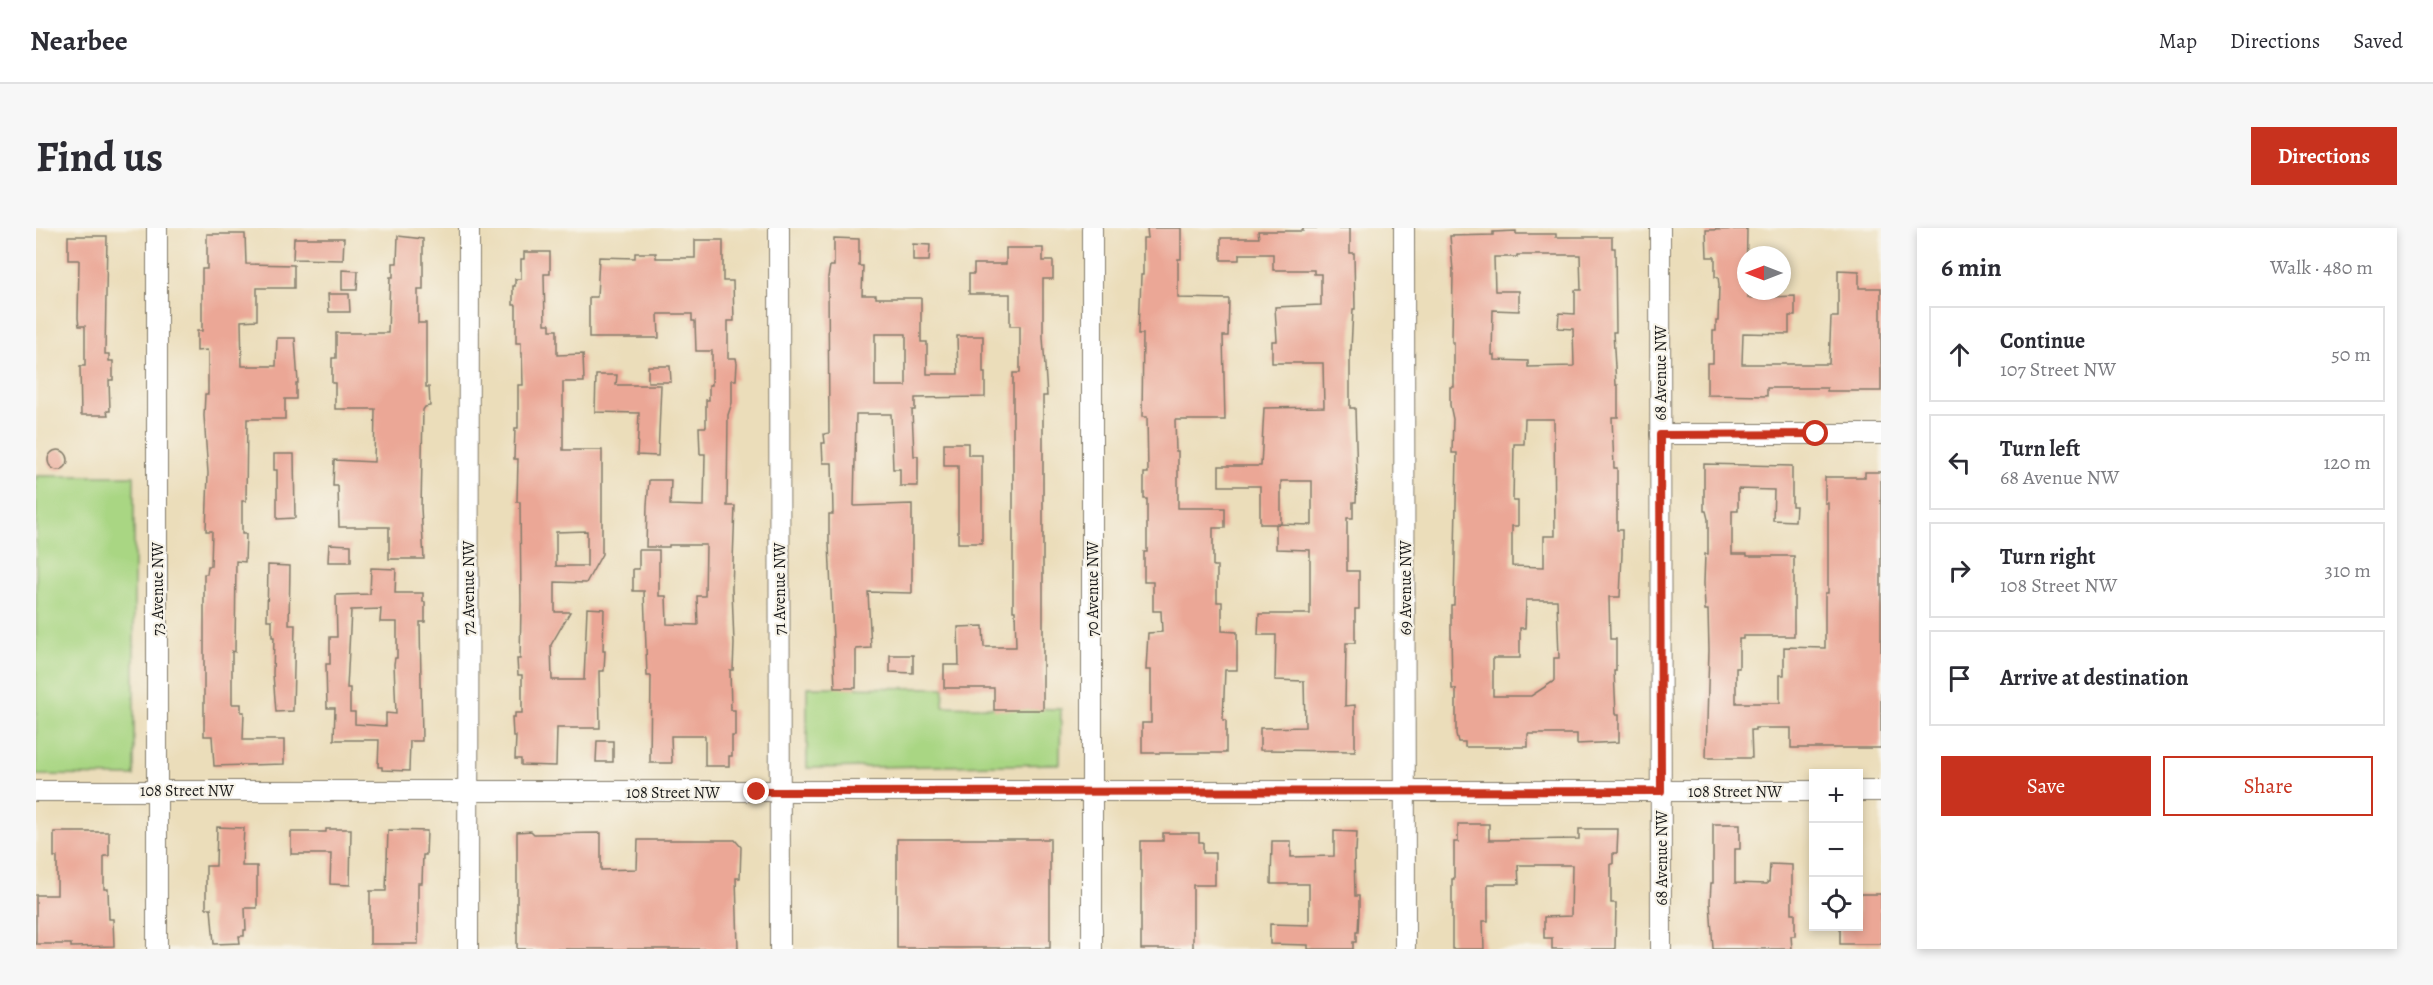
<!DOCTYPE html>
<meta charset="utf-8">
<style>
:root{--surface:#fff;--page:#f7f7f7;--text:#2b2b33;--muted:#7c7c81;--line:#e1e1e2;--accent:#c8321e}
body{margin:0;font-family:Alegreya,serif;background:var(--page);color:var(--text)}
.controls{position:absolute;right:18px;bottom:18px;display:grid;overflow:hidden;border-radius:0px;box-shadow:0 3px 9px #0003}
.controls button{width:54px;height:54px;display:grid;place-items:center;padding:0;border:0;border-bottom:2px solid var(--line);background:var(--surface);color:var(--text);font:30px sans-serif}
.compass{position:absolute;left:1701px;top:18px;width:54px;height:54px;border-radius:50%;background:var(--surface);box-shadow:0 3px 9px #0003;rotate:270deg}
.stop{position:absolute;width:18px;height:18px;margin:-14px;border:4px solid #c8321e;border-radius:50%;background:#fff}
.stop.end{background:#c8321e;border-color:#fff;box-shadow:0 2px 6px #0008}
.list{margin:0;padding:0;list-style:none}
h2{display:flex;justify-content:space-between;align-items:center;height:78px;margin:0;padding:0 24px;font-size:26px}
h2 small{font-size:20px;font-weight:400;color:var(--muted)}
.list li{display:grid;grid-template-columns:39px 1fr auto;gap:18px;align-items:center;box-sizing:border-box;height:96px;margin:0 12px 12px;padding:0 12px;border:2px solid var(--line);border-radius:0px}
.list b{display:block;font-size:22px;white-space:nowrap}
.list p{margin:0;font-size:20px;white-space:nowrap;color:var(--muted)}
.list em{font-size:20px;font-style:normal;color:var(--muted)}
.actions{display:flex;gap:12px;padding:18px 24px}
.actions a{flex:1;padding:14px 0;border:2px solid var(--accent);border-radius:0px;text-align:center;font-size:21px;color:var(--accent)}
.actions .main{background:var(--accent);color:#fff}
.icon{flex:none;width:33px;height:33px;fill:none;stroke:currentColor;stroke-width:2;stroke-linecap:round;stroke-linejoin:round}
.map{position:relative;flex:none;width:1845px;height:721px;overflow:hidden;border-radius:0px}
header{display:flex;align-items:center;gap:36px;box-sizing:border-box;height:84px;padding:0 30px;background:var(--surface);border-bottom:2px solid var(--line)}
header strong{font-size:28px}
nav{display:flex;gap:33px;margin-inline-start:auto;font-size:21px}
.intro{display:flex;align-items:center;justify-content:space-between;box-sizing:border-box;height:144px;padding:0 36px}
h1{margin:0;font-size:42px}
.button{padding:15px 27px;border-radius:0px;background:var(--accent);color:#fff;font-size:21px;font-weight:700}
main{display:flex;gap:36px;padding:0 36px}
aside{flex:1;background:var(--surface);border-radius:0px;box-shadow:0 3px 9px #0003}
.map>svg:first-child{display:block}
.green{fill:#a9d683;stroke:#627950;stroke-width:1.5}
.building{fill:#eba796;fill-rule:evenodd}
.lines{fill:none;stroke-linecap:round;stroke-linejoin:round}
.street-casing{stroke:#847c6b;stroke-width:22}
.street{stroke:#fff;stroke-width:20}
.route{stroke:#c8321e;stroke-width:8}
.labels{text-anchor:middle;stroke-width:4.5;stroke-linejoin:round;paint-order:stroke}
.street-label{font-size:16px;fill:#1c1c1c;stroke:#f7f3e8}
</style>
<header>
<strong>Nearbee</strong>
<nav><a>Map</a><a>Directions</a><a>Saved</a></nav>
</header>
<div class="intro"><h1>Find us</h1><a class="button">Directions</a></div>
<main>
<div class="map">
<svg width="1845" height="721" viewBox="0 0 1845 721">
<rect width="100%" height="100%" fill="#f7f3e8"/>
<filter id="ink" filterUnits="userSpaceOnUse"><feTurbulence type="fractalNoise" baseFrequency=".0167" numOctaves="2"/><feDisplacementMap in="SourceGraphic" scale="12" xChannelSelector="R" yChannelSelector="G"/><feConvolveMatrix kernelMatrix="1 2 1 2 8 2 1 2 1" color-interpolation-filters="sRGB"/></filter>
<filter id="wash" filterUnits="userSpaceOnUse"><feTurbulence type="fractalNoise" baseFrequency=".008" numOctaves="4" result="noise"/><feDisplacementMap in="SourceGraphic" scale="24" xChannelSelector="R" yChannelSelector="G"/><feGaussianBlur stdDeviation="1.35" result="paint"/><feColorMatrix in="noise" values="0 0 0 0 0 0 0 0 0 0 0 0 0 0 0 0 0 1.4 0 .05"/><feComposite in="paint" operator="in"/></filter>
<g filter="url(#wash)">
<rect width="100%" height="100%" fill="#ebddba"/>
<g class="green">
<polygon points="0,248 98,248 98,548 0,547"/>
<polygon points="771,459 908,460 907,478 1025,481 1024,536 771,540"/>
</g>
<g id="blocks">
<g class="building">
<polygon points="1111,0 1145,0 1145,31 1142,31 1142,70 1193,71 1192,108 1187,108 1189,192 1139,192 1140,223 1142,223 1142,280 1189,280 1189,300 1177,300 1177,338 1181,338 1181,374 1186,374 1186,403 1201,404 1201,442 1189,442 1187,492 1190,492 1190,525 1106,525 1106,495 1115,495 1115,442 1110,442 1112,405 1126,404 1125,383 1117,383 1117,354 1108,354 1108,324 1111,324 1111,271 1108,271 1108,245 1112,245 1111,189 1106,189 1107,106 1103,106 1105,47 1107,47 1107,10 1112,10"/>
<polygon points="1267,0 1314,0 1314,25 1318,25 1319,81 1317,81 1315,122 1314,122 1314,180 1319,180 1321,252 1320,274 1317,274 1317,290 1311,290 1311,343 1323,343 1323,381 1319,381 1319,415 1310,415 1309,478 1319,477 1319,523 1224,522 1224,500 1269,499 1268,453 1239,452 1240,407 1222,407 1223,386 1274,386 1274,322 1240,321 1240,296 1276,297 1276,253 1245,253 1245,296 1224,296 1224,258 1183,258 1183,238 1225,238 1228,180 1288,179 1287,135 1236,135 1236,113 1241,113 1239,79 1285,77 1285,46 1278,46 1278,42 1237,42 1237,26 1203,26 1203,32 1185,32 1185,10 1223,10 1222,3 1267,3"/>
<polygon points="1711,1 1710,62 1712,63 1712,70 1759,68 1759,88 1753,88 1753,106 1707,105 1706,136 1793,136 1795,89 1802,89 1802,42 1823,43 1823,60 1845,60 1845,163 1791,163 1791,160 1731,160 1731,168 1671,167 1671,135 1677,135 1677,103 1680,103 1680,93 1682,93 1683,57 1682,49 1679,49 1679,29 1671,29 1670,2"/>
<path d="M1480,3V6H1520V9H1576V20H1579L1580,104H1577L1580,157H1582V189H1576L1578,240H1581V302H1586V326L1584,369H1573L1574,411H1580V443H1578L1580,486H1583V514L1541,516V506H1492V519H1429V514H1422L1420,506V461H1416L1415,404V377H1418L1421,225H1416L1417,191L1414,177V159H1418V114H1416L1417,43L1414,8L1457,7V4ZM1481,27H1544L1545,62H1539V86L1523,85L1522,100L1537,101L1538,138L1492,139V133L1459,132V127H1456L1457,82L1483,83V63H1459L1458,29H1481ZM1489,191H1518L1519,308H1508V339L1476,338V298H1482V273H1477L1478,216H1488ZM1490,372H1521L1523,430H1518V453L1495,468H1457V430H1484V400H1489Z"/>
<polygon points="171,6 209,6 210,36 258,37 258,60 221,60 221,92 205,93 206,138 240,138 241,110 259,110 262,155 260,155 260,171 249,171 249,191 211,191 210,273 206,273 206,306 210,306 209,334 200,333 199,424 196,423 196,476 205,476 205,484 208,484 207,512 248,512 248,536 178,538 176,508 168,508 168,346 171,346 172,338 175,338 176,303 170,303 172,245 168,188 169,166 172,166 172,125 171,122 161,123 161,103 166,103 166,41 171,41"/>
<polygon points="32,8 71,8 69,126 73,126 73,133 77,133 77,152 73,152 74,183 71,183 72,187 45,187 44,138 49,138 49,98 43,98 42,90 43,32 32,32"/>
<polygon points="362,8 387,11 387,62 382,62 382,95 390,95 390,159 393,159 394,178 389,179 387,182 385,280 388,331 353,331 353,299 303,299 302,258 297,258 298,232 338,234 339,181 299,181 299,155 296,155 296,130 300,130 300,105 352,105 354,49 357,49 357,35 361,35"/>
<polygon points="258,10 308,10 307,32 257,31"/>
<path d="M798,10L823,11V38H827L826,67H840V70H885V114H891V146H922L921,108H947V145H949V169L879,170V182H876L878,228H882V258H864V241H857L855,186H820L818,278L876,276V365L832,364L835,420L820,421V460H799L793,315V286H797L796,235H787L786,215H789L788,206L793,205L792,49L794,38H798ZM839,106H870V158H839Z"/>
<polygon points="659,12 687,12 687,53 697,53 698,93 692,93 692,130 700,130 701,135 700,152 696,152 696,175 692,187 691,278 699,278 696,361 698,416 697,442 694,442 695,482 699,482 699,508 696,508 696,528 693,528 693,538 669,538 669,508 635,508 636,535 614,535 615,448 611,448 608,363 597,363 597,341 603,341 603,322 623,322 623,368 630,368 631,396 662,397 661,368 669,368 670,317 633,317 633,319 610,319 611,277 613,252 635,252 634,277 668,278 669,226 664,226 663,199 670,199 670,172 673,172 673,157 676,157 676,123 660,123 659,93 656,93 656,86 622,86 623,110 553,110 553,69 561,69 563,29 599,30 599,25 620,25 620,30 659,30"/>
<polygon points="877,16 894,17 893,33 877,33"/>
<polygon points="970,20 1007,20 1007,33 1017,33 1017,51 1007,51 1007,109 1011,168 1007,168 1007,482 958,482 958,460 908,460 908,437 923,437 922,399 947,398 948,419 980,419 979,383 977,383 977,145 984,145 984,98 974,98 974,66 933,66 933,46 938,46 938,36 970,36"/>
<path d="M488,24H514V46H508L509,96H514V102H521V127L547,126L548,154H527V222H566V326L550,355L519,354V384H534L515,417L516,452H548L551,380L568,381L567,423H569L568,443H563L564,500H521L520,538L485,537V531H479L480,508H477L476,489H479V485H486V447H482L481,431H484L485,376L484,274H481L482,231H478L479,200H482V157H487L486,125H485V115H480V77H477V58H479V51H485V31H488ZM551,303V338H520V304Z"/>
<polygon points="306,42 322,43 321,62 306,62"/>
<polygon points="292,66 313,66 314,84 293,84"/>
<polygon points="612,138 634,138 635,154 612,154"/>
<polygon points="560,147 581,147 580,157 625,157 622,228 601,227 603,185 559,184"/>
<polygon points="908,215 932,215 932,227 946,227 946,315 922,315 922,238 908,238"/>
<circle cx="22" cy="232" r="10"/>
<polygon points="238,226 258,226 259,290 241,291 241,242 238,242"/>
<polygon points="1668,236 1756,238 1756,278 1760,278 1759,293 1737,292 1738,262 1702,261 1702,283 1696,283 1696,326 1711,326 1711,328 1758,328 1758,408 1707,408 1707,411 1703,411 1703,440 1700,440 1700,475 1744,475 1744,447 1748,447 1748,419 1789,420 1789,365 1792,365 1792,275 1789,275 1789,249 1829,249 1829,244 1845,244 1845,520 1755,520 1755,500 1719,500 1719,502 1715,502 1716,530 1670,530 1673,422 1672,382 1669,382 1668,355 1669,326 1672,326 1672,291 1670,283 1668,283"/>
<polygon points="293,316 315,317 315,334 292,334"/>
<polygon points="232,337 254,338 253,397 259,397 257,483 240,484 237,446 238,409 236,409 236,392 231,392"/>
<path d="M335,340L360,341L359,365H387V374H389V394H384L386,513H374L373,543L346,542V539H342L343,512H298L299,480H291L290,436H294V409H301L300,367L334,366ZM345,381L344,394H361V430H359L358,436L360,486L350,485V498L319,496V484H314V460H311L315,382Z"/>
<polygon points="854,427 877,427 877,445 854,444"/>
<polygon points="561,513 577,513 577,534 560,534"/>
<polygon points="1422,596 1453,596 1453,612 1543,611 1543,601 1582,601 1581,625 1577,625 1577,636 1575,636 1575,675 1580,675 1579,721 1516,721 1516,710 1508,710 1508,689 1535,688 1536,637 1482,637 1483,656 1452,656 1452,693 1447,693 1448,721 1416,721 1416,651 1418,651 1418,614 1422,614"/>
<polygon points="1677,596 1704,596 1704,621 1699,621 1699,655 1731,656 1731,654 1733,654 1734,636 1756,637 1756,685 1759,685 1759,708 1755,708 1756,721 1677,721 1674,674 1675,655 1677,655"/>
<polygon points="181,599 208,600 206,638 221,638 221,680 209,680 210,702 208,702 208,708 203,708 204,715 178,716 175,680 170,680 170,638 180,638"/>
<polygon points="290,601 315,601 314,657 294,656 295,626 255,626 255,604 290,604"/>
<polygon points="352,602 391,603 390,627 387,627 386,655 382,655 382,716 334,716 334,663 350,663"/>
<polygon points="495,603 498,606 565,605 565,642 601,641 602,612 699,612 705,619 704,650 700,650 702,721 481,721 481,604"/>
<polygon points="1298,603 1321,604 1320,623 1318,623 1319,668 1323,668 1323,684 1322,704 1320,704 1320,714 1317,714 1317,721 1272,721 1272,717 1234,716 1234,696 1273,697 1273,656 1235,656 1236,613 1255,613 1255,629 1298,628"/>
<polygon points="18,604 73,604 73,628 68,628 68,661 72,661 73,691 77,691 78,718 35,719 35,716 0,716 0,667 21,667 21,629 18,629"/>
<polygon points="1127,605 1163,605 1163,614 1167,614 1167,625 1179,625 1179,657 1157,657 1157,721 1105,721 1105,613 1127,613"/>
<rect x="861" y="611" width="153" height="109"/>
<polygon points="1822,666 1845,666 1845,716 1804,716 1804,699 1822,699"/>
</g>
</g>
</g>
<g filter="url(#ink)">
<use href="#blocks" fill-opacity="0" stroke="#847c6b" stroke-width="1.5"/>
<g class="lines">
<g class="street-casing">
<g id="street">
<polyline points="743,0 744,721"/>
<polyline points="1056,0 1056,721"/>
<polyline points="1368,0 1369,721"/>
<polyline points="1624,0 1625,721"/>
<polyline points="1624,206 1845,206"/>
<polyline points="0,563 1778,563"/>
<polyline points="1822,563 1845,563"/>
<polyline points="121,721 121,0"/>
<polyline points="432,721 433,0"/>
</g>
</g>
<use href="#street" class="street"/>
</g>
</g>
<g class="lines" filter="url(#ink)">
<polyline class="route" points="721,564 1625,563 1624,207 1780,206"/>
</g>
<g class="labels">
<g class="street-label">
<text transform="translate(1624 145) rotate(-90)" y="6">68 Avenue NW</text>
<text transform="translate(432 360) rotate(-90)" y="6">72 Avenue NW</text>
<text transform="translate(1369 360) rotate(-90)" y="6">69 Avenue NW</text>
<text transform="translate(121 361) rotate(-90)" y="6">73 Avenue NW</text>
<text transform="translate(743 361) rotate(-90)" y="6">71 Avenue NW</text>
<text transform="translate(1056 361) rotate(-90)" y="6">70 Avenue NW</text>
<text x="151" y="568">108 Street NW</text>
<text x="1699" y="569">108 Street NW</text>
<text x="637" y="570">108 Street NW</text>
<text transform="translate(1625 630) rotate(-90)" y="6">68 Avenue NW</text>
</g>
</g>
</svg>
<div class="controls">
<button>+</button>
<button>−</button>
<button><svg class="icon" aria-label="locate" viewBox="0 0 24 24"><circle cx="12" cy="12" r="6"/><path d="M12 2v4M12 18v4M2 12h4M18 12h4"/></svg></button>
</div>
<svg class="compass" viewBox="-18 -18 36 36"><path d="M0-13l5 13h-10z" fill="#e53935"/><path d="M0 13l5-13h-10z" fill="#7c7c81"/></svg>
<div class="stop" style="left:1780px;top:206px"></div>
<div class="stop end" style="left:721px;top:564px"></div>
</div>
<aside>
<h2>6 min<small>Walk · 480 m</small></h2>
<ul class="list">
<li><svg class="icon" aria-label="ahead" viewBox="0 0 24 24"><path d="M12 20V5M6 11l6-6 6 6"/></svg><div><b>Continue</b><p>107 Street NW</p></div><em>50 m</em></li>
<li><svg class="icon" aria-label="left" viewBox="0 0 24 24"><path d="M17 20v-9H6M10 6l-5 5 5 5"/></svg><div><b>Turn left</b><p>68 Avenue NW</p></div><em>120 m</em></li>
<li><svg class="icon" aria-label="right" viewBox="0 0 24 24"><path d="M7 20v-9h11M14 6l5 5-5 5"/></svg><div><b>Turn right</b><p>108 Street NW</p></div><em>310 m</em></li>
<li><svg class="icon" aria-label="arrive" viewBox="0 0 24 24"><path d="M6 21V4h12l-3 4 3 4H6"/></svg><div><b>Arrive at destination</b></div></li>
</ul>
<div class="actions"><a class="main">Save</a><a>Share</a></div>
</aside>
</main>
